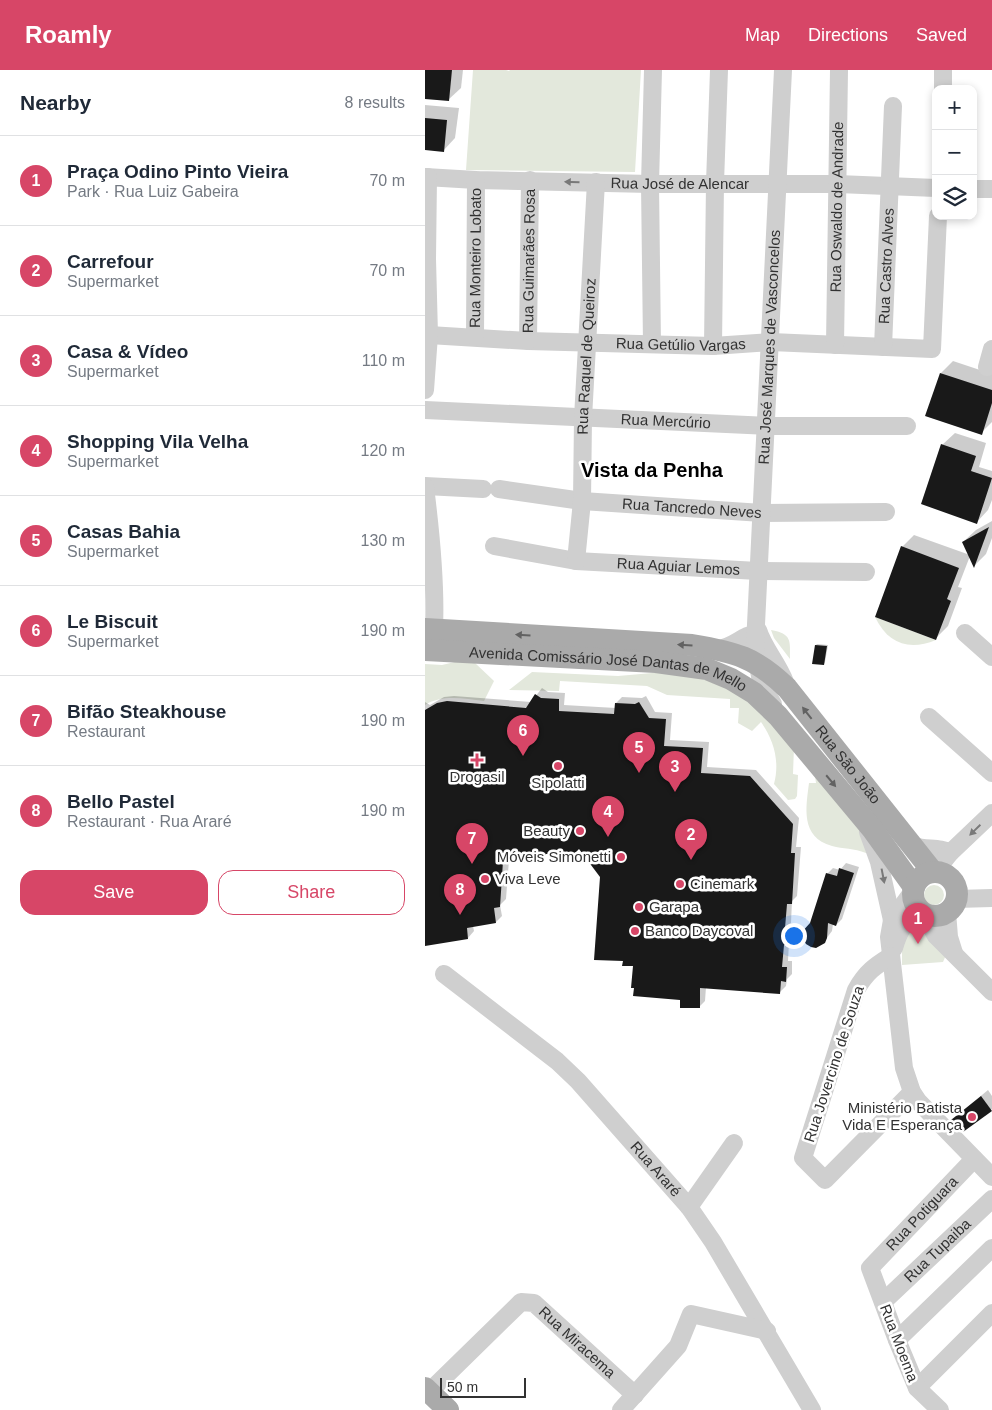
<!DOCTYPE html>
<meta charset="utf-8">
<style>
:root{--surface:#fff;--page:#f6f6f7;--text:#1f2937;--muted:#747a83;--line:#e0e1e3;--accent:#d74667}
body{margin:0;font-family:Helvetica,sans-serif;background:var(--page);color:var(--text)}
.controls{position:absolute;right:15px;top:15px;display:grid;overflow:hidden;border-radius:10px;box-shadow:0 2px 8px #0003}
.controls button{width:45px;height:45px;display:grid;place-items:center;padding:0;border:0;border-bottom:1px solid var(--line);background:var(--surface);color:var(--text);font:25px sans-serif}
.scale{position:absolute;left:15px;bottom:12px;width:86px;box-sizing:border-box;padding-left:5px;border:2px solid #323232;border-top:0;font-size:14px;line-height:18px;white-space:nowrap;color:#323232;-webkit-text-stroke:4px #fff;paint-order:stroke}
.you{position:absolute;left:368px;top:865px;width:18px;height:18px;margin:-12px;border:4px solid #fff;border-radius:50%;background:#1a73e8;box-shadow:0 0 0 8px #1a73e833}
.badge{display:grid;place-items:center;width:32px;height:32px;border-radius:50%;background:var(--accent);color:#fff;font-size:16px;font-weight:700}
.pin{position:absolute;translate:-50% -41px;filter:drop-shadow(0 1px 2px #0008)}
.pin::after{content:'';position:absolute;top:26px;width:18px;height:15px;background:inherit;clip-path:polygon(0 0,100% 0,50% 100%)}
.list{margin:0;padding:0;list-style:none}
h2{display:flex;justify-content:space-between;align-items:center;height:65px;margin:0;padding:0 20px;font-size:21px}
h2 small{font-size:16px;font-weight:400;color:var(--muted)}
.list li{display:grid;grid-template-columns:32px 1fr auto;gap:15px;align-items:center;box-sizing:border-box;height:90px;padding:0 20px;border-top:1px solid var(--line)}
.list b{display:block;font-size:19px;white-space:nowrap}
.list p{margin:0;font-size:16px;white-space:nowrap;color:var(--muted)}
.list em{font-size:16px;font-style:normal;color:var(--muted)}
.actions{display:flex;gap:10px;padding:15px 20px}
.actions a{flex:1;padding:11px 0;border:1px solid var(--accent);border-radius:15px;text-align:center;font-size:18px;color:var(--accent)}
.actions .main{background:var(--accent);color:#fff}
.icon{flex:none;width:28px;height:28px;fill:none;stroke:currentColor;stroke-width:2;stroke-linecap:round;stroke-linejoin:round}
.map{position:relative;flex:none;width:567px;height:1340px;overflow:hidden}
header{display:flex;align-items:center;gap:30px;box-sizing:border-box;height:70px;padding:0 25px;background:var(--accent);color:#fff}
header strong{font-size:24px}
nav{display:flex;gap:28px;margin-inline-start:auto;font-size:18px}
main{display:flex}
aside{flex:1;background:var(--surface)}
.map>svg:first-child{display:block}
.green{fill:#e3e8dc}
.shadow{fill:#0003}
.building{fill:#191919}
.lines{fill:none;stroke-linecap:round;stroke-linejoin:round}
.minor{stroke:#cfcfcf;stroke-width:18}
.major{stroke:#aaa;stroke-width:22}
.oneway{fill:#797979}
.oneway2{fill:#626262}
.poi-dot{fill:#d74667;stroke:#fff;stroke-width:2}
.labels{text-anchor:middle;stroke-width:5;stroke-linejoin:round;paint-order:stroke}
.street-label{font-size:15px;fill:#323232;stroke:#fff}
.poi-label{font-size:15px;fill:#323232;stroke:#fff;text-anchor:start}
.district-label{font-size:20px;font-weight:bold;fill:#000;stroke:#fff}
</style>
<header>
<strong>Roamly</strong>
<nav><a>Map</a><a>Directions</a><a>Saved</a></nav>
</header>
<main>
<aside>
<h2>Nearby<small>8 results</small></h2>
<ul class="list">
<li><span class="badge">1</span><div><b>Praça Odino Pinto Vieira</b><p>Park · Rua Luiz Gabeira</p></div><em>70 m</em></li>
<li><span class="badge">2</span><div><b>Carrefour</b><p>Supermarket</p></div><em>70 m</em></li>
<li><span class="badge">3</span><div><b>Casa &amp; Vídeo</b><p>Supermarket</p></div><em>110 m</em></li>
<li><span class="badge">4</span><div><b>Shopping Vila Velha</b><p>Supermarket</p></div><em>120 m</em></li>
<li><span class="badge">5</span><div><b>Casas Bahia</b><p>Supermarket</p></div><em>130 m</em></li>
<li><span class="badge">6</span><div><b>Le Biscuit</b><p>Supermarket</p></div><em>190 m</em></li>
<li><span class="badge">7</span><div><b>Bifão Steakhouse</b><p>Restaurant</p></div><em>190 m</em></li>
<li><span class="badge">8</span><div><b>Bello Pastel</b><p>Restaurant · Rua Araré</p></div><em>190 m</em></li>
</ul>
<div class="actions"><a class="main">Save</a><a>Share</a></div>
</aside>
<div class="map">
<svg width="567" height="1340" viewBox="0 0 567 1340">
<rect width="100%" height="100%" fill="#fff"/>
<g class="green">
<polygon points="48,0 81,0 84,1 85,0 216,0 210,102 41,100"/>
<path d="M450,547L511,570C484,581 463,574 450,547Z"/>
<path d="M346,560C367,564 365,570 365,589L349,568Z"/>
<path d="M34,591L50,593L69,611L59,631C39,629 18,624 0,635V594L17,595Z"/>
<path d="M250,601L313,619L369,677L368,704L373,705L372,726L370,729L363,730L349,714C355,692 349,670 336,652L327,661L313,653L314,638H305V629L242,625L222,616L135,611L134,621L84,620L107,602L193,606Z"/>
<path d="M390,706C408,726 442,755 441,783C429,778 418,779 407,776C375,767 381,737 384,713H391Z"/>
<circle cx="509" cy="825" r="10"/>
<polygon points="489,854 521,885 518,892 477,895 477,871"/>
</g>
<g class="shadow">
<polygon points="0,0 38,0 36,18 23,30 0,28"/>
<polygon points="0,35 34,38 30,68 18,81 0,79"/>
<polygon points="528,291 567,304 567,352 556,363 516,303"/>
<polygon points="530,363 561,373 554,397 567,401 567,430 563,440 551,453 517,375"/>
<polygon points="567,451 567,468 561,484 549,496 545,486 533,517 537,518 523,556 511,568 477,477 489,465 545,485 538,472 551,460"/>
<polygon points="392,574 403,575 400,592 399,594 391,575"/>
<polygon points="117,618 123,622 140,623 139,635 191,638 191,633 197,627 217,628 221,626 230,642 247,643 245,670 284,672 282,697 331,700 374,748 371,777 376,777 372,826 367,831 366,853 370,853 369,868 364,872 363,891 367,891 367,904 362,909 361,916 355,922 281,917 280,931 274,937 257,928 209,895 199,890 176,807 154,777 84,790 81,829 75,835 77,846 71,852 48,856 49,861 43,868 0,875 0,632 5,635 19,627 29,626 106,632"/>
<polygon points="421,793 434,797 417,849 411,855 408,854 407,861 401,869 386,853 402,804 408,798 415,800"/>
<polygon points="563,1020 567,1026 567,1039 538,1061 534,1044"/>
</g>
<g class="building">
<polygon points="0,0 27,0 24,31 0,29"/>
<polygon points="0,48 22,50 19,82 0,80"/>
<polygon points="515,303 567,320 567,333 557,365 500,346"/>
<polygon points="516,374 551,386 546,401 567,408 552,454 496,434"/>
<polygon points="564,457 549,498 537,472"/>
<polygon points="476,476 534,498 522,529 526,531 511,570 450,547"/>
<polygon points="390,575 402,576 399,595 387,594"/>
<polygon points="110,624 116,628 134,629 134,641 189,644 190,633 210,634 214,632 224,648 241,649 239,676 278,678 276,703 325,706 368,754 366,783 370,783 367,834 362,834 360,858 365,859 363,875 359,875 357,897 362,897 361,912 356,911 355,924 275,918 275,938 255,938 255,930 208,926 209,918 206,918 208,896 197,896 198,891 169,890 175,807 154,779 148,785 121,784 112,793 78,791 75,837 69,838 71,853 42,858 43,869 0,876 0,640 12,633 22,631 101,638"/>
<polygon points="414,798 429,803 411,856 403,853 402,868 400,873 391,878 386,877 381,874 375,864 385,853 401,803 412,806"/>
<polygon points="556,1026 567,1041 538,1062 526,1050"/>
</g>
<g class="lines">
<g class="minor">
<polyline points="518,19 518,0"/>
<path id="s1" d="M0,107L51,110L225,114H413L511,118"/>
<polyline points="548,119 567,119"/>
<path id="s2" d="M4,265L103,271L288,276L346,272L507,279L513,146"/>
<path id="s3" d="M50,267L51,110"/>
<path id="s4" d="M103,271L105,110"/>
<polyline points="227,274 225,114 228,0"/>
<path id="s5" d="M410,275L414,0"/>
<polyline points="288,276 290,113 294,0"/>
<path id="s6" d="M458,277L468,36"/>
<polyline points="562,297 567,279"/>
<polyline points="0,320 4,265 2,189 3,107"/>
<path id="s7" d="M0,340L342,356H482"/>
<polyline points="0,416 58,419"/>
<path d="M0,417C6,464 11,512 9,559"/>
<path id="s8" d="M74,419L157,431L337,443L461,442"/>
<path id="s9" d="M69,476L151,491L333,501L441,502"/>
<path id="s10" d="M151,491L157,431L158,348L171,112"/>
<path d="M333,560C339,579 353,593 360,612"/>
<polyline points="540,563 567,587"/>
<path d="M292,579C309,578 318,564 331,564"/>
<path id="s11" d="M348,634L337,616L331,586L330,575L358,0"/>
<polyline points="504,647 567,703"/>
<polyline points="443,762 454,792 467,850"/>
<path d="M489,776C500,780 516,777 525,783"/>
<polyline points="510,802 525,783 567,743"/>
<polyline points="488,821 467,850 464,867 479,998 487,1022 493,1031 567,1107"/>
<polyline points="531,829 567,828"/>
<polyline points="522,842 524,867 529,883"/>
<polyline points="498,843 511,866 567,922"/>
<path d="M469,878C474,861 480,850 495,840"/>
<path d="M466,886C450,896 441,902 431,920L378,1088L400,1110L487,1022"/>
<path id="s12" d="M19,904L132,991L153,1011L264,1137L288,1172L387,1340"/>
<polyline points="264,1137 309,1073"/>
<path id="s13" d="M458,1232L567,1129"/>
<polyline points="472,1270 567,1178"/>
<polyline points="492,1318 567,1243"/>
<path id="s14" d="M4,1322L96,1232L109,1233L210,1325"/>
<polyline points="196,1340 253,1276 266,1244 342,1261"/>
<path id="s15" d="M515,1340L492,1318L472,1270L445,1198L549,1089"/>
</g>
<g class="major">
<path id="s16" d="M0,559L267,575C310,582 330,587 362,618L508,802"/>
<path id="s17" d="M0,580L231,592L282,599L306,609L329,623L353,646L448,760L489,817"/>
<circle cx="510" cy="824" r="22"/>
<polyline points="0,1318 23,1340"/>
</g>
</g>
<defs><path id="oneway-solid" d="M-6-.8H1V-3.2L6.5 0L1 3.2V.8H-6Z" transform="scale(1.25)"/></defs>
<g class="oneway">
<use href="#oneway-solid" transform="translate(147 112) rotate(-178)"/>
<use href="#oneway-solid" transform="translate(550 760) rotate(136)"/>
<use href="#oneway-solid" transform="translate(458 806) rotate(79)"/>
</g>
<g class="oneway2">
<use href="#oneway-solid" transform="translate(98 565) rotate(-176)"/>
<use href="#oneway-solid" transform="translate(260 575) rotate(-176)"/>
<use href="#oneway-solid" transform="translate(382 643) rotate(-128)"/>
<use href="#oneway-solid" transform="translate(406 711) rotate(50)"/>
</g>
<g class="poi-dot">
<path d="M49.5 682.5h5v5h5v5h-5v5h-5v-5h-5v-5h5z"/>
<circle cx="133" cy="696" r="5"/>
<circle cx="155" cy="761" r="5"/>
<circle cx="196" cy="787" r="5"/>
<circle cx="60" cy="809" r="5"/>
<circle cx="255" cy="814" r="5"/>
<circle cx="214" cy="837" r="5"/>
<circle cx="210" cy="861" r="5"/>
<circle cx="547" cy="1047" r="5"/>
</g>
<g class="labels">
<g class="street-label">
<text dy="5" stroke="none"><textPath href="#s1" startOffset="255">Rua José de Alencar</textPath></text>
<text dy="5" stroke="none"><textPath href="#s5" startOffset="138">Rua Oswaldo de Andrade</textPath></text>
<text dy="5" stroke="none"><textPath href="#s3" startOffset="79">Rua Monteiro Lobato</textPath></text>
<text dy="5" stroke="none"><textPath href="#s4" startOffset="80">Rua Guimarães Rosa</textPath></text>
<text dy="5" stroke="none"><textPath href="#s6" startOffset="81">Rua Castro Alves</textPath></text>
<text dy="5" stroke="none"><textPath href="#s2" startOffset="252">Rua Getúlio Vargas</textPath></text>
<text dy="5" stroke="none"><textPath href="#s11" startOffset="361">Rua José Marques de Vasconcelos</textPath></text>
<text dy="5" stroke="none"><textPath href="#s10" startOffset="205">Rua Raquel de Queiroz</textPath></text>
<text dy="5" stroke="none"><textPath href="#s7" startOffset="241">Rua Mercúrio</textPath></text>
<text dy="5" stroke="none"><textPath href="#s8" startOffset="194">Rua Tancredo Neves</textPath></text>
<text dy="5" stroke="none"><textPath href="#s9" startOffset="186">Rua Aguiar Lemos</textPath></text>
<text dy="5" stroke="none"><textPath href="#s17" startOffset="185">Avenida Comissário José Dantas de Mello</textPath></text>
<text dy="5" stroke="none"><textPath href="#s16" startOffset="472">Rua São João</textPath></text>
<text transform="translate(409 994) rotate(-72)" y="5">Rua Jovercino de Souza</text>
<text dy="5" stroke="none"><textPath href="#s12" startOffset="289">Rua Araré</textPath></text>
<text dy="5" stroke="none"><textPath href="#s15" startOffset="236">Rua Potiguara</textPath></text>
<text dy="5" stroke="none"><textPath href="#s13" startOffset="75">Rua Tupaiba</textPath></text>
<text dy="5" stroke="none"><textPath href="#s14" startOffset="200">Rua Miracema</textPath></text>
<text transform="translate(474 1273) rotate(69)" y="5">Rua Moema</text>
</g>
<g class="poi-label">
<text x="52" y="712" text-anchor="middle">Drogasil</text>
<text x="133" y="718" text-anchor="middle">Sipolatti</text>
<text x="145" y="766" text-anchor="end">Beauty</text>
<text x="186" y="792" text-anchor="end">Móveis Simonetti</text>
<text x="70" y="814">Viva Leve</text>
<text x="265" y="819">Cinemark</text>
<text x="224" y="842">Garapa</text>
<text x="220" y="866">Banco Daycoval</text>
<text x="537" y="1043" text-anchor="end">Ministério Batista<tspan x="537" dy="17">Vida E Esperança</tspan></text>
</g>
<g class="district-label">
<text x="227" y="407">Vista da Penha</text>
</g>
</g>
</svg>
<div class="controls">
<button>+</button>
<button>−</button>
<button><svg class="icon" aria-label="layers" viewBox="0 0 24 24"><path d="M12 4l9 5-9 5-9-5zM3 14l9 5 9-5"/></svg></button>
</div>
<div class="scale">50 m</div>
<div class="you"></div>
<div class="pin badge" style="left:493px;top:874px">1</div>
<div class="pin badge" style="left:266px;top:790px">2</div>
<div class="pin badge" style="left:250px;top:722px">3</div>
<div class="pin badge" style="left:183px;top:767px">4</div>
<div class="pin badge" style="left:214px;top:703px">5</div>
<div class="pin badge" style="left:98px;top:686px">6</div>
<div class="pin badge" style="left:47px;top:794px">7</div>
<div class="pin badge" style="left:35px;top:845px">8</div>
</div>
</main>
